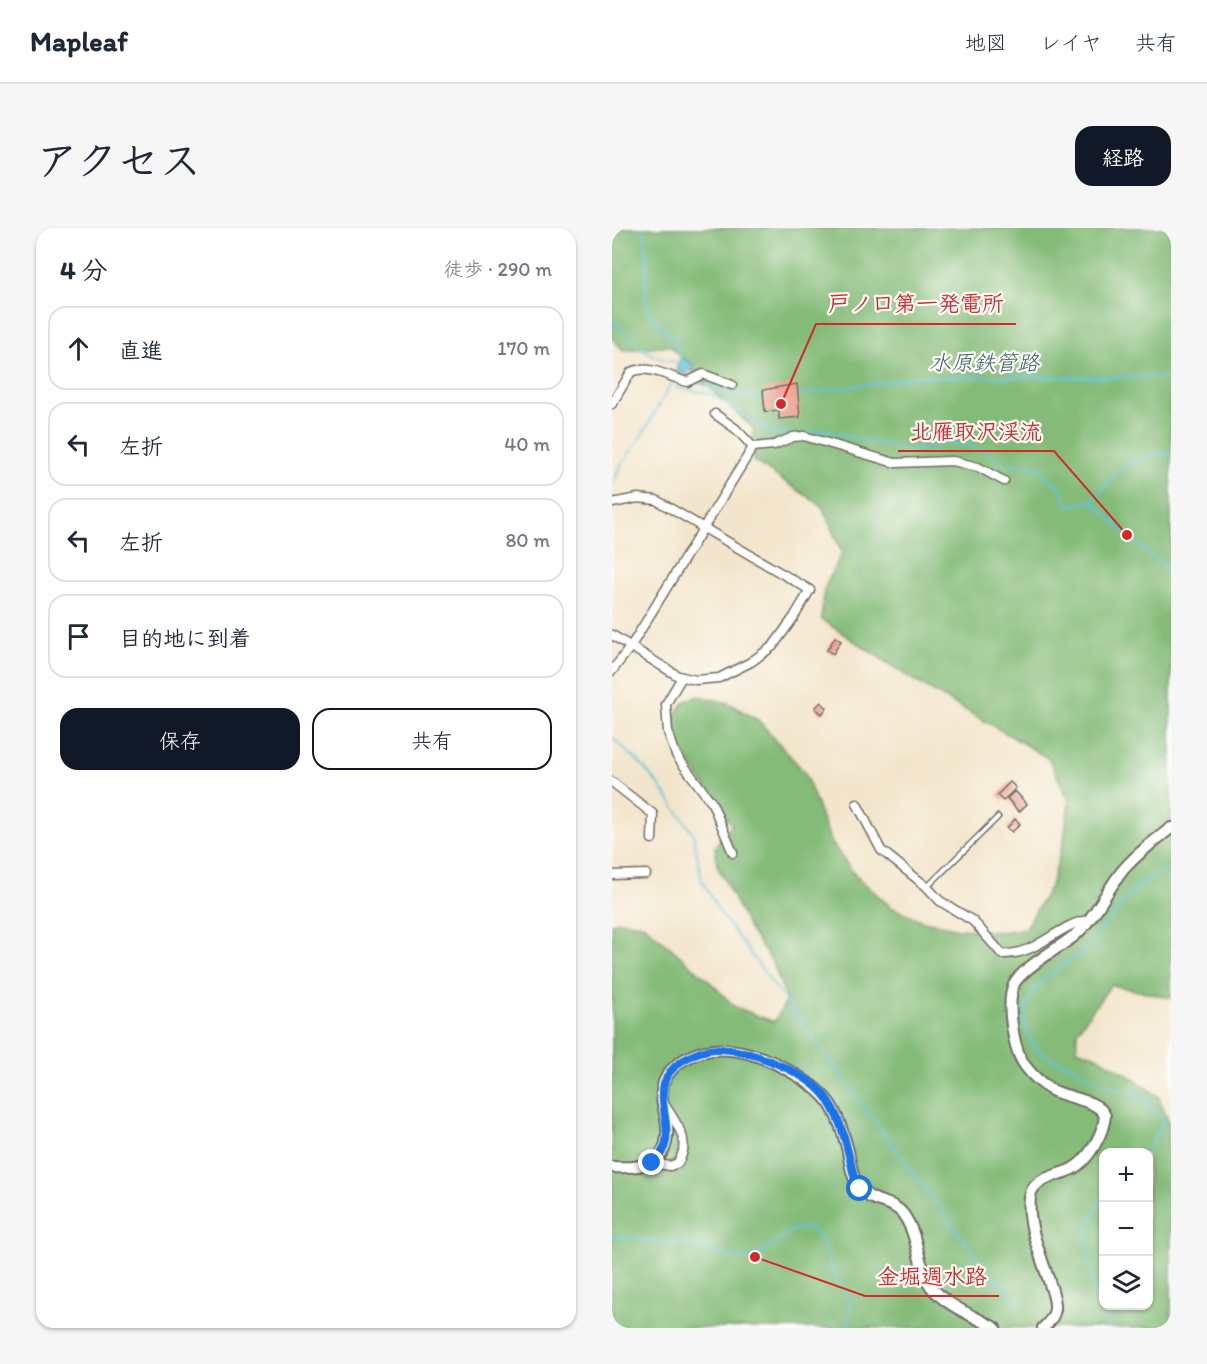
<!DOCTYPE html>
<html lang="ja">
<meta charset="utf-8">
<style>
:root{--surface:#fff;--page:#f6f6f7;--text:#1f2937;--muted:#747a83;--line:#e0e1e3;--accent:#111827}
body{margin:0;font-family:Itim,"Klee One",sans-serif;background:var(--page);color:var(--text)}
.controls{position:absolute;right:18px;bottom:18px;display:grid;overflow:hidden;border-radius:12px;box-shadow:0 2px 4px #0004}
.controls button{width:54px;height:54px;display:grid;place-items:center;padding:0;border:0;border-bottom:2px solid var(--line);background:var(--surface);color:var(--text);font:30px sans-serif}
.stop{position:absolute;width:18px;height:18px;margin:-14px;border:4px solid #1a73e8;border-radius:50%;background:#fff}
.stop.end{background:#1a73e8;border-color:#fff;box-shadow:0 2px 6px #0008}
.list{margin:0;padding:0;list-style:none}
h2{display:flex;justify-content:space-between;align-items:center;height:78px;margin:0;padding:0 24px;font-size:26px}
h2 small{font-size:20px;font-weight:400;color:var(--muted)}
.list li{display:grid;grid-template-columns:39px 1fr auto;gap:18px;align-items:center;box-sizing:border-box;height:84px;margin:0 12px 12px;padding:0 12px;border:2px solid var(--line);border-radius:18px}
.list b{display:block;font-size:22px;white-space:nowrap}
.list em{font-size:20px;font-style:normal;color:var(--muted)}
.actions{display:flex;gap:12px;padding:18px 24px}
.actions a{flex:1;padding:14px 0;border:2px solid var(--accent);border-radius:18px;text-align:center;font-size:21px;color:var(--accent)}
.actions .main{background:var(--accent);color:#fff}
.icon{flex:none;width:33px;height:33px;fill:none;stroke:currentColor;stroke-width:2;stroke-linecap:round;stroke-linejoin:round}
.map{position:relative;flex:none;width:559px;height:1100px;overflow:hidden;border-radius:18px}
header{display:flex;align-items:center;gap:36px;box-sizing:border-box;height:84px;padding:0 30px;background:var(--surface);border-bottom:2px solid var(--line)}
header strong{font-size:28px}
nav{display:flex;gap:33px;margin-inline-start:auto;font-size:21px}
.intro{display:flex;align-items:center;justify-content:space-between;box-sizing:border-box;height:144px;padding:0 36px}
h1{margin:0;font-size:42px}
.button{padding:15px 27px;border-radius:18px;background:var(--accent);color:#fff;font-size:21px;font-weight:700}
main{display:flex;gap:36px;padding:0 36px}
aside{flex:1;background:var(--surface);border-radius:18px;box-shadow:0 2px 4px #0004}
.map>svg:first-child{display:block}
.forest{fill:#84bb78;stroke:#587352;stroke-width:1.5;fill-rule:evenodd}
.water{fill:#5dc4da;stroke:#447882;stroke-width:1.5}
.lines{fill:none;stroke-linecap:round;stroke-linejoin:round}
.stream{stroke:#5dc4da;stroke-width:2}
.building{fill:#eb9885}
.service-casing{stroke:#716c63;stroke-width:7}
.minor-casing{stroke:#716c63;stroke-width:11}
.tertiary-casing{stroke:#716c63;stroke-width:14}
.service{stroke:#fff;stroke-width:4}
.minor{stroke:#fff;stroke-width:8}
.tertiary{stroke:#fff;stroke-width:10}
.route{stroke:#1a73e8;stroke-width:8}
.labels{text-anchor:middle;stroke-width:4.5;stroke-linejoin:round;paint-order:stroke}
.water-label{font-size:22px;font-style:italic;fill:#3c6168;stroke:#fdfcf7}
.leader{fill:none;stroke:#d62828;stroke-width:2}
.callout-dot{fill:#d62828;stroke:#fdfcf7;stroke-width:2}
.callout-label{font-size:22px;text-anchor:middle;font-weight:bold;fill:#d62828;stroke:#fdfcf7;stroke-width:4.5;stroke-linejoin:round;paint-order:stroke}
</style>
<header>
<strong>Mapleaf</strong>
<nav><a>地図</a><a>レイヤ</a><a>共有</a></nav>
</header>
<div class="intro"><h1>アクセス</h1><a class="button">経路</a></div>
<main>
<aside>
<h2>4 分<small>徒歩 · 290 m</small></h2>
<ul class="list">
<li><svg class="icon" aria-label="ahead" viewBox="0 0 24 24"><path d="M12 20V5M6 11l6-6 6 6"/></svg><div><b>直進</b></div><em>170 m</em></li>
<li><svg class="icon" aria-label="left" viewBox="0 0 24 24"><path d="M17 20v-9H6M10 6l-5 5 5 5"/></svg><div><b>左折</b></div><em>40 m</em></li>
<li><svg class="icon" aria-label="left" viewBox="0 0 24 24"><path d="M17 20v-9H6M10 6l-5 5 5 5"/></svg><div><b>左折</b></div><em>80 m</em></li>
<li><svg class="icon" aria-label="arrive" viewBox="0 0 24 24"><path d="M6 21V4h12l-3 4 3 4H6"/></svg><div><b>目的地に到着</b></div></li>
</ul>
<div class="actions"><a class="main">保存</a><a>共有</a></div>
</aside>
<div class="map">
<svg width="559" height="1100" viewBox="0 0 559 1100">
<rect width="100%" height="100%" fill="#fdfcf7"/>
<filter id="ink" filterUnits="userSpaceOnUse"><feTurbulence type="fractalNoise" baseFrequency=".0167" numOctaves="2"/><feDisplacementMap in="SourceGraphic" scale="12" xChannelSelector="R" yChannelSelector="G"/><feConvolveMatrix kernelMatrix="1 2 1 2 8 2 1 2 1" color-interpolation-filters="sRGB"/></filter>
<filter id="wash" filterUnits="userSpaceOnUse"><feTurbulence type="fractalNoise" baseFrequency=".008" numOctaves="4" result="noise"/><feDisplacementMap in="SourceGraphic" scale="24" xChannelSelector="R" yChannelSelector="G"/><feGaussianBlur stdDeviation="1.35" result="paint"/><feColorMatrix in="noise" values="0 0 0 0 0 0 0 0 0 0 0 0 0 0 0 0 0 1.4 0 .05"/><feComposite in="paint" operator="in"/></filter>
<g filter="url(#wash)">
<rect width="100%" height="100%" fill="#f3e5cb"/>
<path class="forest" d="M0,0H559V770L499,757L465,803V821L482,827L514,846L546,868L557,895L555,928L559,933V1100H0V695L7,693L31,696L97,753L123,779L162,794L175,773L161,735L137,701L105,637L103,619L120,597L67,520L62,505L63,486L73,473L86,468L116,475L146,492L193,545L219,614L243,647L279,679L308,692L346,701L390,704L414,700L439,657L452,612L457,573L437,531L404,511L303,453L209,391L212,361L230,325L210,278L142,233L141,200L92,155L58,118L11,122L0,110ZM491,924H536V1078H491Z"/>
<polygon class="water" points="71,130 79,135 82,140 80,144 77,142 75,144 77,150 75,151 72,145 65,145 68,131"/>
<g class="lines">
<g class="stream">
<polyline points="32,0 35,32 34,68 38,88 62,111 70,133"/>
<path d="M0,92C22,113 39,134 71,135"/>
<polyline points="65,153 64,159 98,166 152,198 158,206 179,205"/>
<polyline points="81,153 120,167 152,169"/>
<polyline points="186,167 303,149 559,149"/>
<polyline points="194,205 210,202 295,222 317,220 330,215 341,215 364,219 395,237 420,236 429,242 438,253 448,258 456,278 480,273 504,245 524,233 540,227 559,225"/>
<polyline points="0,257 10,236 29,209 61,152"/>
<polyline points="480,273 515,307 559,344"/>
<polyline points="0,510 24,531 46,556 81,605 90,653 108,685 373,1041 409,1076"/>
<path d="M534,924L553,891C542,882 534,871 522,865C516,862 510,863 504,861C488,856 473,846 459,838C452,834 444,833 438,830C410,816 405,784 424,760C435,745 456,736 470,724C503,694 511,656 559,640"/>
<polyline points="491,967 474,1000 480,1052 490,1086 498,1100"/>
<path d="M0,1009C18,1008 33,1012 51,1014C62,1015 72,1015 83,1018C100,1022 116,1031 133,1030C163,1028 168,996 198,1000L213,1017L219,1042L238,1070L237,1093L235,1100"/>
</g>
</g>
<g id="blocks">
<g class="building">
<polygon points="185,156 188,189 167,191 167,182 153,184 151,162"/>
<polygon points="223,409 229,413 221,426 215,422"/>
<polygon points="209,474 215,480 210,486 203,480"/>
<polygon points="398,554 404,560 391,573 385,567"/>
<polygon points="403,563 415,576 407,584 395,570"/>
<polygon points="403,591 408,596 400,604 395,600"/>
</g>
</g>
</g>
<g filter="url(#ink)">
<use href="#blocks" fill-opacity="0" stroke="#716c63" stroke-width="1.5"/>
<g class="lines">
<g class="service-casing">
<polyline id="service" points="315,659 386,589"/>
</g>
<g class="minor-casing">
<g id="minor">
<path d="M0,176L19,144C35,136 59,149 75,154L91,146L120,157"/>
<polyline points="103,186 124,201 141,219 162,217 181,209 192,208 283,235 341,233 366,239 392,253"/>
<polyline points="0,275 26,270 44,272 198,362 182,389 161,418 139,434 107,450 84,452 66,448 0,407"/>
<polyline points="0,443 19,418 141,219"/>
<polyline points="70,449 54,476 56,504 64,527 100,575 121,625"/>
<polyline points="0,554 41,586 40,611"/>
<path d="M245,576L269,622L315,659L328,673L361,693L390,726C425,728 447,695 477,692"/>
<polyline points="0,647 34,646"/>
<path d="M40,935L58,938L66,935C80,913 65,897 53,877"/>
</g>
</g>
<g class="tertiary-casing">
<g id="tertiary">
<path d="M0,939C30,941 58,936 55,898C54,883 46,869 52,854C56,844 64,836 73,831C107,811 149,826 181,845C218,867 225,881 236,923C238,933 239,945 244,954C256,978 279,970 291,986C305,1005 305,1029 314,1050C325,1075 361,1087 383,1100"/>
<path d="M431,1100C437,1095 442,1088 443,1081C444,1071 439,1060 436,1050C428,1025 415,997 418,970C419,950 446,948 460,941C477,932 491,906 493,888C487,871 452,870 438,861C429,855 420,847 414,839C401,823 394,775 402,756C409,741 448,719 462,708C483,690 494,663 511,642C525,626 542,613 559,600"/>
</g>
</g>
<use href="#service" class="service"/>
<use href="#minor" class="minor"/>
<use href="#tertiary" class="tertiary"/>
</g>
</g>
<g class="lines" filter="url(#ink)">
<path class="route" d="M40,935C78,906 25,863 70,833C82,825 94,820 109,821C141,823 200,845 217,874C232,897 236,926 243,952L248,961"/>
</g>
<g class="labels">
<g class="water-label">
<text x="372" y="142">水原鉄管路</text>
</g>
</g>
<path class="leader" d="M169 176L204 96H404M515 307L442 223H286M143 1029L253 1068H387"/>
<g class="callout-dot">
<circle cx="169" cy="176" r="6"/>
<circle cx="515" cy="307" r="6"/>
<circle cx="143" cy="1029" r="6"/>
</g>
<g class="callout-label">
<text x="304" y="83">戸ノ口第一発電所</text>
<text x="364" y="211">北雁取沢渓流</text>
<text x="320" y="1056">金堀週水路</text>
</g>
</svg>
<div class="controls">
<button>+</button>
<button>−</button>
<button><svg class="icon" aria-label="layers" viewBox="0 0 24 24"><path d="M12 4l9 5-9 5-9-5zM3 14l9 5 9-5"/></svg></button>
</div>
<div class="stop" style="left:248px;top:961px"></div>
<div class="stop end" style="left:40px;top:935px"></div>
</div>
</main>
